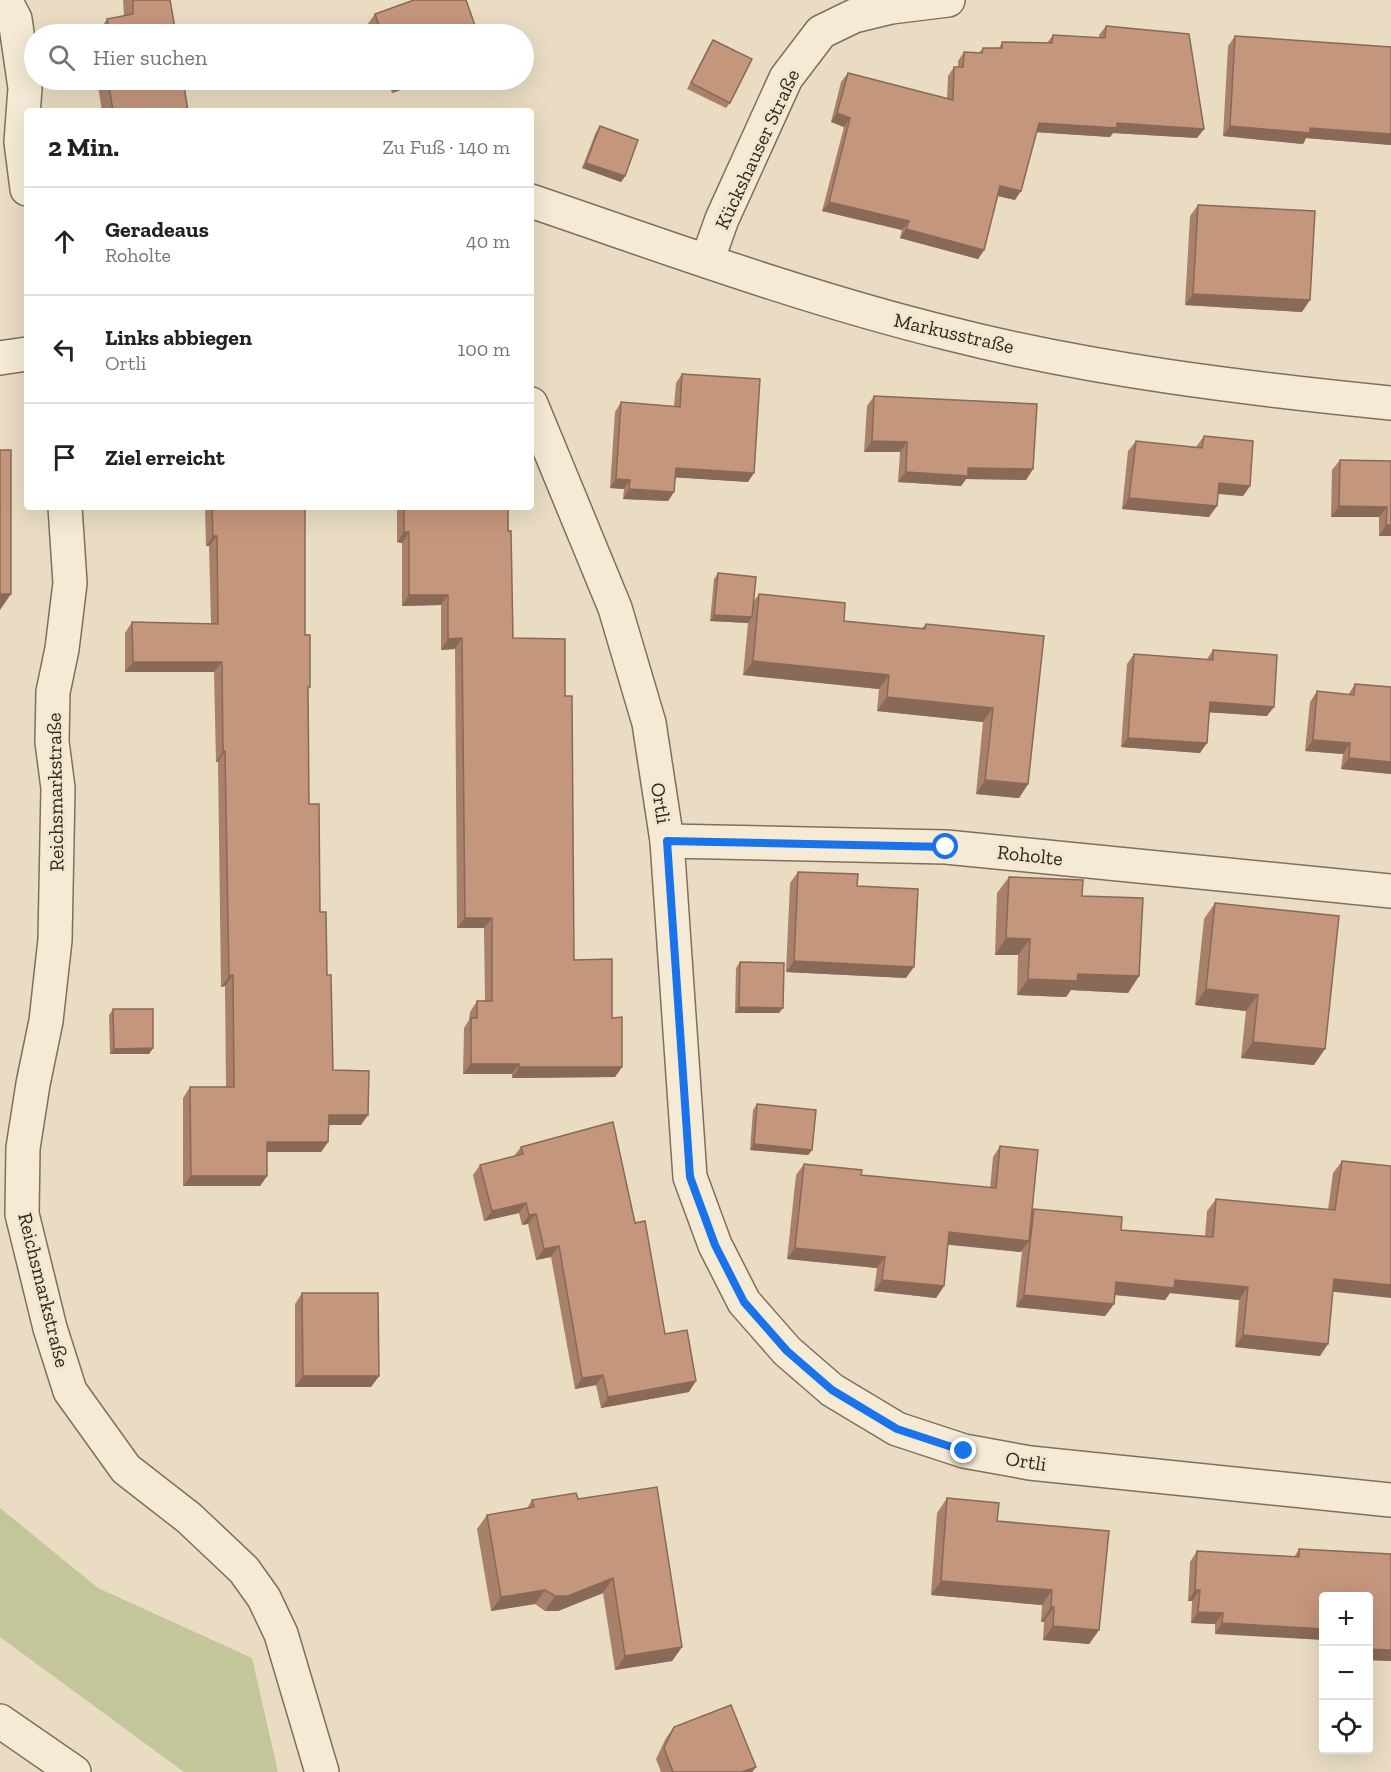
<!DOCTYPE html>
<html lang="de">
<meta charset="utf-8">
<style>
:root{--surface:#fff;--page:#f2f2f2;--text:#222;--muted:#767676;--line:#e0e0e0}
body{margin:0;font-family:"Zilla Slab",serif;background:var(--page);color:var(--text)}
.controls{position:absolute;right:18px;bottom:18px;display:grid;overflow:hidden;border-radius:6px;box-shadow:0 6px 24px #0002}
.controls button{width:54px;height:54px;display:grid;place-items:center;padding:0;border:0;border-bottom:2px solid var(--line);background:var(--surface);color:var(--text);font:30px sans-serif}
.stop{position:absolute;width:18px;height:18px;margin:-14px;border:4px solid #1a73e8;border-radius:50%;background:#fff}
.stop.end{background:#1a73e8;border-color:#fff;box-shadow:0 2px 6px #0008}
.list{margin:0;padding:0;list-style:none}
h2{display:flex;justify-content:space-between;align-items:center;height:78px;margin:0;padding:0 24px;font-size:26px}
h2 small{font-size:20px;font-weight:400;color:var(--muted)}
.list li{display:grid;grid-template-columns:39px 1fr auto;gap:18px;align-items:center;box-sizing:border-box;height:108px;padding:0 24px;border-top:2px solid var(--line)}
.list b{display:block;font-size:22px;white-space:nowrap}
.list p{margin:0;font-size:20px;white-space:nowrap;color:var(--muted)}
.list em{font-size:20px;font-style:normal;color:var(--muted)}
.icon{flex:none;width:33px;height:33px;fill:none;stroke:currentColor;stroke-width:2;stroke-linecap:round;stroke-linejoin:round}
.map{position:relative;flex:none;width:1391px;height:1772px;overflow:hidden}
.search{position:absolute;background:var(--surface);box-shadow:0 6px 24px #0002;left:24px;top:24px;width:510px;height:66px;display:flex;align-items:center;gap:15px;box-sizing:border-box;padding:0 21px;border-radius:33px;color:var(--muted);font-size:22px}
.panel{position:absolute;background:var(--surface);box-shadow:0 6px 24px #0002;left:24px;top:108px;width:510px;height:402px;border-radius:6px}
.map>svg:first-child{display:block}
.green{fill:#c3c698}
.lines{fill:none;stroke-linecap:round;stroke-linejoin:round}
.minor-casing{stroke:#816e5b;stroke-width:36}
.minor{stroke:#f5ead5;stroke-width:33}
.wall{fill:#a9816b}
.shaded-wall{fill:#896957}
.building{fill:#c4967c;stroke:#896957;stroke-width:1.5}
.route{stroke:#1a73e8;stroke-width:8}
.labels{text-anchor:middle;stroke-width:6;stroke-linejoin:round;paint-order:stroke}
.street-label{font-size:20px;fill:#33271e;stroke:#f1e7d1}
</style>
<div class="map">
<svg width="1391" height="1772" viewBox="0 0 1391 1772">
<rect width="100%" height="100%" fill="#e9dcc3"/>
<polygon class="green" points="0,1508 98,1588 252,1658 278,1772 184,1772 0,1637"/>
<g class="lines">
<g class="minor-casing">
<g id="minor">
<polyline points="5,0 15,19 25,88 21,142 27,189"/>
<path d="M531,201C669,248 805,298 947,333C1092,370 1242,388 1391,403"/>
<polyline points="707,261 722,219 786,78 821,32 854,16 891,7 948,0"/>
<polyline points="0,358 27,354"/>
<polyline points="531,404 615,608 649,723 667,841 690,1177 715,1245 744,1302 787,1351 832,1390 897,1429 964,1451 1030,1463 1391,1500"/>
<polyline points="65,507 70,583 62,649 53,692 52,742 58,788 55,940 46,1021 33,1084 23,1148 22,1214 50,1328 70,1391 126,1469 189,1518 244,1570 264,1598 281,1634 322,1772"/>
<polyline points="667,841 946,847 1391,891"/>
<polyline points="0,1721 74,1772"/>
</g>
</g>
<use href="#minor" class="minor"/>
</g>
<g class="wall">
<polygon points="123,0 170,0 176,34 99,34 98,32 107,19 124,16"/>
<polygon points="375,14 478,34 371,34 367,25"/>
<polygon points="1106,26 1204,129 1197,138 1113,133 1110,137 1037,132 1015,200 998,196 984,250 978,259 900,238 902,230 822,211 844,127 831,122 841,82 848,73 947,99 948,76 954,67 958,67 958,61 964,52 979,53 983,48 999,48 1002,42 1047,43 1053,35 1099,38 1099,35"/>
<polygon points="1235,36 1391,47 1391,145 1306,138 1303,144 1223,136 1228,46"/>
<polygon points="713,40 730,103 726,108 687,89 709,46"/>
<polygon points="97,80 183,80 188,111 102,111"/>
<polygon points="387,80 428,80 392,93"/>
<polygon points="600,126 625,176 621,182 582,168 596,132"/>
<polygon points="1198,205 1302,312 1185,305 1190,216"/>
<polygon points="682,374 748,482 675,477 674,492 668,501 623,499 624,489 610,488 615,412 621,402 674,406 676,383"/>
<polygon points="874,396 1033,469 1026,480 966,479 961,486 898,482 900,452 864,452 867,406"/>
<polygon points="1204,436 1250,486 1243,496 1218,494 1209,517 1122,509 1128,451 1136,441 1196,447"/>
<polygon points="1340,460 1391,461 1391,536 1379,536 1379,517 1331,517 1332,470"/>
<polygon points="205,507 305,507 305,635 308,691 309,804 327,975 333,1070 361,1125 329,1125 328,1142 321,1152 267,1152 267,1176 260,1186 183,1186 183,1098 190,1087 226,1087 225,986 221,987 218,762 216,762 214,672 125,672 125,633 132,622 211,624 209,546 206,546"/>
<polygon points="397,507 508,507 513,638 565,696 574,960 612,1018 622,1067 615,1077 512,1078 512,1074 463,1074 464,1028 469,1020 470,1012 477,1001 485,1001 484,928 457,928 455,649 441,650 441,605 402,606 402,543 397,542"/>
<polygon points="718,573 753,602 759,594 844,621 922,628 926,624 1044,636 1028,784 1019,798 976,794 983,722 877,711 879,689 743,675 748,623 710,621 714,579"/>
<polygon points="1213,650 1267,716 1209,712 1200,753 1121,747 1127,664 1134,654 1207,659"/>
<polygon points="1355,684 1391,687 1391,774 1341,769 1343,754 1305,751 1310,702 1317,691 1348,695"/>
<polygon points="798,872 857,886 906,978 786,972 790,883"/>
<polygon points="1009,877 1082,896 1139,976 1128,993 1071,990 1066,997 1017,995 1018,955 995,955 997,893"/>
<polygon points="1215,903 1314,1065 1241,1058 1246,1011 1195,1005 1204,919"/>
<polygon points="740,962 779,1013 735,1013 736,968"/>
<polygon points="113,1009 153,1048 149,1054 110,1054 109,1015"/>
<polygon points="757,1104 812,1150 808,1155 750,1150 753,1110"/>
<polygon points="1000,1146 1032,1211 1034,1209 1121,1230 1205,1236 1207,1211 1216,1199 1328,1210 1333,1173 1342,1161 1333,1292 1320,1356 1235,1347 1239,1300 1170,1293 1165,1300 1114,1295 1114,1304 1105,1316 1016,1307 1022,1251 1021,1252 948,1244 944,1286 936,1298 874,1291 877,1268 787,1259 796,1175 804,1164 861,1175 990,1188 993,1157"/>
<polygon points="521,1147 635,1223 665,1334 689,1392 601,1408 596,1385 575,1389 551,1257 536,1260 528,1224 522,1225 519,1213 484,1221 473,1175 480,1165 514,1156"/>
<polygon points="302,1293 379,1376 371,1387 295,1387 295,1304"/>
<polygon points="947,1498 997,1521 1099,1630 1089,1644 1043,1640 1044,1622 1041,1622 1042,1605 931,1595 937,1513"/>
<polygon points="578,1499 682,1647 672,1661 615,1670 603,1593 558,1611 545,1611 535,1604 491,1611 477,1529 487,1515 527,1508 532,1500"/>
<polygon points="1299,1549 1391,1554 1391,1661 1368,1660 1368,1596 1215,1634 1215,1624 1191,1623 1192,1601 1188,1601 1190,1562 1197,1551 1294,1557"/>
<polygon points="674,1727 756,1767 752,1772 661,1772 656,1759 666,1738"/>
</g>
<g class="shaded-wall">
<polygon points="405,80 428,80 392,93 400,82"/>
<polygon points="837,113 850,118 844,127 831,122"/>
<polygon points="1039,123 1117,123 1204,129 1197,138 1113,133 1110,137 1033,132"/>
<polygon points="1230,126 1310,128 1391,134 1391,145 1306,138 1303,144 1223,136"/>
<polygon points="586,163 625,176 621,182 582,168"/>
<polygon points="1000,186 1021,191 1015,200 994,195"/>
<polygon points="829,202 909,221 902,230 822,211"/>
<polygon points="906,229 984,250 978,259 900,238"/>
<polygon points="1193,294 1310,300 1302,312 1185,305"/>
<polygon points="872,441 907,442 900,452 864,452"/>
<polygon points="676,468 754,473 748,482 669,477"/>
<polygon points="968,468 1033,469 1026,480 966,479 961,486 898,482 906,472"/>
<polygon points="616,479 630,480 624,489 610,488"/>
<polygon points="1219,483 1250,486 1243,496 1212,493"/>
<polygon points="629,489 674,492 668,501 623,499"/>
<polygon points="1129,498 1217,506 1209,517 1122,509"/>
<polygon points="1339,506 1387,507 1379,517 1331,517"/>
<polygon points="1386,525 1391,525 1391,536 1379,536"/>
<polygon points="404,532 409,532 402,543 397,542"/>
<polygon points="213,536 217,536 209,546 206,546"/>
<polygon points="0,594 11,594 0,610"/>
<polygon points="409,595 448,595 441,605 402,606"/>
<polygon points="714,615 752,617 748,623 710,621"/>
<polygon points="462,638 455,649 441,650 448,639"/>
<polygon points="753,661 889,675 879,689 743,675"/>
<polygon points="133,662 222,662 214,672 125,672"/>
<polygon points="887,697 993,708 983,722 877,711"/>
<polygon points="1210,702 1274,707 1267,716 1203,712"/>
<polygon points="1128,738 1207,743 1200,753 1121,747"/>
<polygon points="1313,740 1350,743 1343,754 1305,751"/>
<polygon points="223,751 225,751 218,762 216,762"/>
<polygon points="1349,758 1391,762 1391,774 1341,769"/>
<polygon points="985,780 1028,784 1019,798 976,794"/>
<polygon points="465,918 492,918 484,928 457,928"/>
<polygon points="1006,938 1030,939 1018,955 995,955"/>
<polygon points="794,961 914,967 906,978 786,972"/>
<polygon points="1078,974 1139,976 1128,993 1071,990 1066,997 1017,995 1028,979"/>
<polygon points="233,975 225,986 221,987 229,976"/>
<polygon points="1206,989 1258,995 1246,1011 1195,1005"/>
<polygon points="739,1007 783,1008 779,1013 735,1013"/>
<polygon points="1253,1042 1325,1049 1314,1065 1241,1058"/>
<polygon points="153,1048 149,1054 110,1054 114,1049"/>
<polygon points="471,1064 519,1064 512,1074 463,1074"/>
<polygon points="519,1067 622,1067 615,1077 512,1078"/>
<polygon points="329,1115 368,1115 361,1125 321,1125"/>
<polygon points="267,1142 328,1142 321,1152 260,1152"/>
<polygon points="754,1144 812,1150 808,1155 750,1150"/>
<polygon points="191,1176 267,1176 260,1186 183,1186"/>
<polygon points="526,1203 519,1213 484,1221 492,1211"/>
<polygon points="536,1214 528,1224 522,1225 529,1215"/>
<polygon points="949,1232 1029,1241 1021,1252 941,1244"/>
<polygon points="559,1246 551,1257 536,1260 544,1249"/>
<polygon points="795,1248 885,1257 877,1268 787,1259"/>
<polygon points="1334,1279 1391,1285 1391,1298 1326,1291"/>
<polygon points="882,1280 944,1286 936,1298 874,1291"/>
<polygon points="1175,1280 1248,1287 1239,1300 1170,1293 1165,1300 1107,1294 1116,1282"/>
<polygon points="1024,1295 1114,1304 1105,1316 1016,1307"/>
<polygon points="1243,1335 1328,1344 1320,1356 1235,1347"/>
<polygon points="603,1375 596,1385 575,1389 582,1378"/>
<polygon points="303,1376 379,1376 371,1387 295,1387"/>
<polygon points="696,1381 689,1392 601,1408 608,1397"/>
<polygon points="613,1578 603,1593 558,1611 545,1611 555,1596"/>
<polygon points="941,1581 1052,1590 1042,1605 931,1595"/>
<polygon points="545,1590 535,1604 491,1611 501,1597"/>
<polygon points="1195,1590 1200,1590 1192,1601 1188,1601"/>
<polygon points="1051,1607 1054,1607 1044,1622 1041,1622"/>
<polygon points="1198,1612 1223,1613 1215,1624 1191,1623"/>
<polygon points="1222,1623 1323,1629 1323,1640 1215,1634"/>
<polygon points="1053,1626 1099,1630 1089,1644 1043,1640"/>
<polygon points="682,1647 672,1661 615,1670 625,1656"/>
<polygon points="1368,1649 1391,1650 1391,1661 1368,1660"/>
<polygon points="756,1767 752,1772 742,1772"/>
</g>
<g class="building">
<polygon points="133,0 170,0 176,34 110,34 107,19 133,14"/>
<polygon points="414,0 466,0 478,34 382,34 375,14"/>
<polygon points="1106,26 1189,34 1204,129 1117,123 1117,128 1039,123 1021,191 1000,186 984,250 906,229 909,221 829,202 850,118 837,113 848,73 953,100 954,67 963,67 964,52 982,53 983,48 1002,48 1002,42 1052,43 1053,35 1105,38"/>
<polygon points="1235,36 1391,47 1391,134 1310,128 1310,133 1230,126"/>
<polygon points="713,40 752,59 730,103 691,83"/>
<polygon points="108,80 183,80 188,111 113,111"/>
<polygon points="600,126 638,140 625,176 586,163"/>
<polygon points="1198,205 1315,211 1310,300 1193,294"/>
<polygon points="682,374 760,379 754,473 676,468 674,492 629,489 630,480 616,479 621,402 680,407"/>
<polygon points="874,396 1037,404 1033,469 968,468 968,476 906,472 907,442 872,441"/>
<polygon points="1204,436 1253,441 1250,486 1219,483 1217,506 1129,498 1136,441 1202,448"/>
<rect x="0" y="450" width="11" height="144"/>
<polygon points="1340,460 1391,461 1391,525 1386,525 1387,507 1339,506"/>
<polygon points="212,507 305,507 305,635 310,635 310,687 308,687 309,804 319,804 320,912 326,912 327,975 331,975 333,1070 369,1071 368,1115 329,1115 328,1142 267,1142 267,1176 191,1176 190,1087 234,1087 233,975 229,976 225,751 223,751 222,662 133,662 132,622 218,624 217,536 213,536"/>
<polygon points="404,507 508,507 508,531 511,531 513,638 565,639 565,696 572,696 574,960 612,959 612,1018 622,1017 622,1067 519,1067 519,1064 471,1064 471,1018 477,1018 477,1001 492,1001 492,918 465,918 462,638 448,639 448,595 409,595 409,532 404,532"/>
<polygon points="718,573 756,577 752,617 714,615"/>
<polygon points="759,594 845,603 844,621 925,629 926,624 1044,636 1028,784 985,780 993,708 887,697 889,675 753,661"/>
<polygon points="1213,650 1277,655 1274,707 1210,702 1207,743 1128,738 1134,654 1213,660"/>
<polygon points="1355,684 1391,687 1391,762 1349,758 1350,743 1313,740 1317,691 1354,695"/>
<polygon points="798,872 858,874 857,886 918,889 914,967 794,961"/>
<polygon points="1009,877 1083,880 1082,896 1143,898 1139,976 1078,974 1077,981 1028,979 1030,939 1006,938"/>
<polygon points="1215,903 1339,916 1325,1049 1253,1042 1258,995 1206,989"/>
<polygon points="740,962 784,963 783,1008 739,1007"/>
<polygon points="113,1009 153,1009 153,1048 114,1049"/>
<polygon points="757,1104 816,1110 812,1150 754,1144"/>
<polygon points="613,1122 635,1223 645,1221 665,1334 687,1330 696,1381 608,1397 603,1375 582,1378 559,1246 544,1249 536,1214 529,1215 526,1203 492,1211 480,1165 523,1154 521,1147"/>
<polygon points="1000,1146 1038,1150 1029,1241 949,1232 944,1286 882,1280 885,1257 795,1248 804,1164 862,1170 861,1175 996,1188"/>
<polygon points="1342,1161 1391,1166 1391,1285 1334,1279 1328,1344 1243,1335 1248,1287 1175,1280 1174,1288 1116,1282 1114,1304 1024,1295 1034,1209 1122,1217 1121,1230 1213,1237 1216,1199 1335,1210"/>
<polygon points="302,1293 378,1293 379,1376 303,1376"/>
<polygon points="657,1487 682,1647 625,1656 613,1578 568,1596 555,1596 545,1590 501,1597 487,1515 534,1507 532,1500 576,1493 578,1499"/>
<polygon points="947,1498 999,1503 997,1521 1109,1531 1099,1630 1053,1626 1054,1607 1051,1607 1052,1590 941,1581"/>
<polygon points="1299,1549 1391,1554 1391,1650 1368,1649 1368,1596 1323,1596 1323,1629 1222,1623 1223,1613 1198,1612 1200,1590 1195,1590 1197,1551 1299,1557"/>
<polygon points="731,1705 756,1767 742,1772 673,1772 664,1748 674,1727"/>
</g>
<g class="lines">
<polyline class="route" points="946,847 667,841 690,1177 715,1245 744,1302 787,1351 832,1390 897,1429 964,1451"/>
</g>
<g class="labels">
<g class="street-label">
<text transform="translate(757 149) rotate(-65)" y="7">Kückshauser Straße</text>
<text transform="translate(954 333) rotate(13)" y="7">Markusstraße</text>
<text transform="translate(55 792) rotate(-91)" y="7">Reichsmarkstraße</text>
<text transform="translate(661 803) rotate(81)" y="7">Ortli</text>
<text transform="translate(1030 855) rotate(6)" y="7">Roholte</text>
<text transform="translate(44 1290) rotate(76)" y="7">Reichsmarkstraße</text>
<text transform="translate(1026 1461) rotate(9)" y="7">Ortli</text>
</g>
</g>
</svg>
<div class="controls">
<button>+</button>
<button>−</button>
<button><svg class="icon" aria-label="locate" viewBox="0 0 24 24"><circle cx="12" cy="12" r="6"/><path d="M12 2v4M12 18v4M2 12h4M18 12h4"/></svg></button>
</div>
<div class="stop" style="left:946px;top:847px"></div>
<div class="stop end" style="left:964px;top:1451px"></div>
<div class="search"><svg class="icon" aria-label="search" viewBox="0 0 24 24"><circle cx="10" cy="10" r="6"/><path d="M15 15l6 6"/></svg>Hier suchen</div>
<section class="panel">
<h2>2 Min.<small>Zu Fuß · 140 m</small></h2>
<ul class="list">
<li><svg class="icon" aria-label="ahead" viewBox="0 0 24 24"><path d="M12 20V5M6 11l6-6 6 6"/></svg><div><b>Geradeaus</b><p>Roholte</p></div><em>40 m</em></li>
<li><svg class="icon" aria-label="left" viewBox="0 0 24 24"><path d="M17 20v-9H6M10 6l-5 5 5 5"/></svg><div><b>Links abbiegen</b><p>Ortli</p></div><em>100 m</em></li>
<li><svg class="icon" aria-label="arrive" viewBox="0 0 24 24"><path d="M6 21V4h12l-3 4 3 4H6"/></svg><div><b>Ziel erreicht</b></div></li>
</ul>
</section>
</div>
